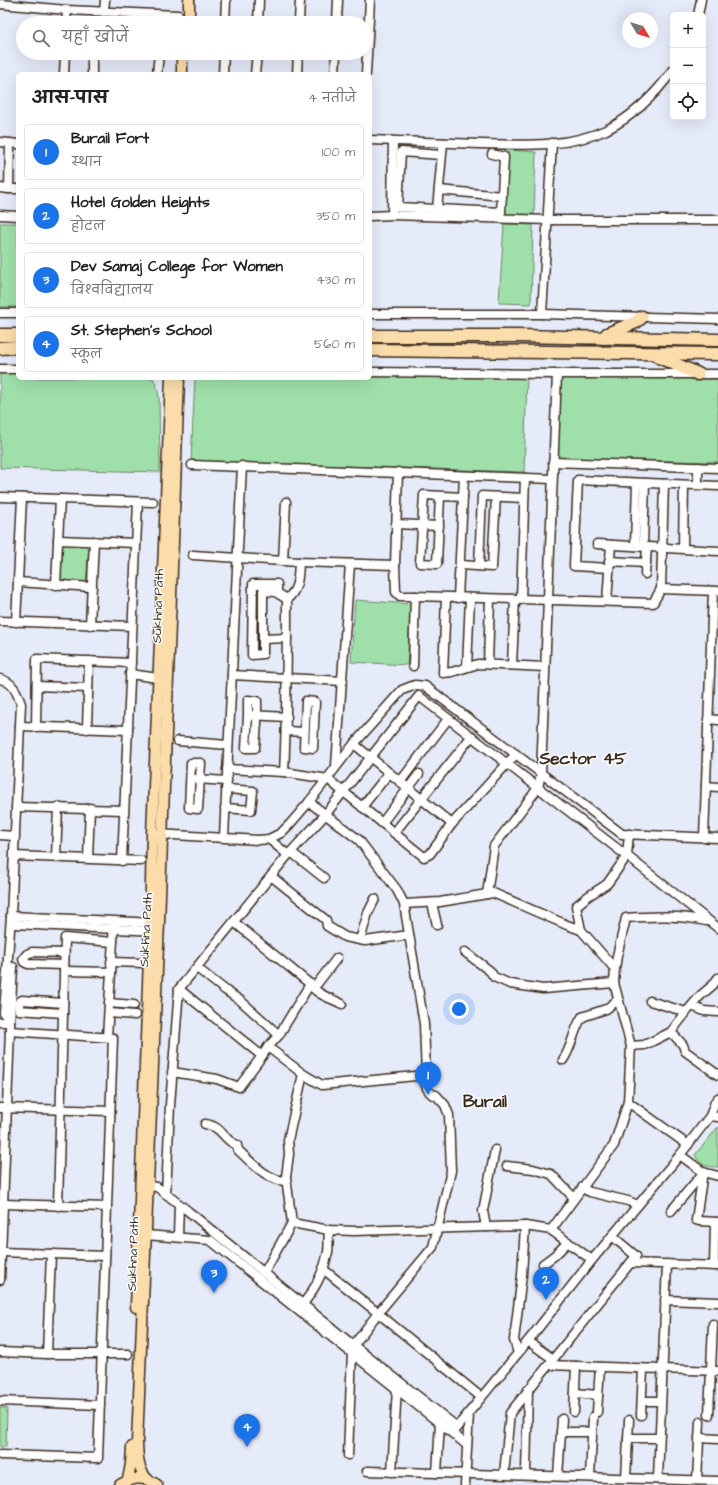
<!DOCTYPE html>
<html lang="hi">
<meta charset="utf-8">
<style>
:root{--surface:#fff;--page:#f2f2f2;--text:#202124;--muted:#757577;--line:#e0e0e0;--accent:#1a73e8}
body{margin:0;font-family:"Architects Daughter","Playpen Sans Deva",sans-serif;background:var(--page);color:var(--text)}
.controls{position:absolute;right:12px;top:12px;display:grid;overflow:hidden;border-radius:6px;box-shadow:0 4px 16px #0002}
.controls button{width:36px;height:36px;display:grid;place-items:center;padding:0;border:0;border-bottom:1px solid var(--line);background:var(--surface);color:var(--text);font:20px sans-serif}
.compass{position:absolute;left:622px;top:12px;width:36px;height:36px;border-radius:50%;background:var(--surface);box-shadow:0 4px 16px #0002;rotate:128deg}
.you{position:absolute;left:459px;top:1009px;width:14px;height:14px;margin:-10px;border:3px solid #fff;border-radius:50%;background:#1a73e8;box-shadow:0 0 0 6px #1a73e833}
.badge{display:grid;place-items:center;width:26px;height:26px;border-radius:50%;background:var(--accent);color:#fff;font-size:13px;font-weight:700}
.pin{position:absolute;translate:-50% -33px;filter:drop-shadow(0 1px 2px #0008)}
.pin::after{content:'';position:absolute;top:21px;width:14px;height:12px;background:inherit;clip-path:polygon(0 0,100% 0,50% 100%)}
.list{margin:0;padding:0;list-style:none}
h2{display:flex;justify-content:space-between;align-items:center;height:52px;margin:0;padding:0 16px;font-size:17px}
h2 small{font-size:13px;font-weight:400;color:var(--muted)}
.list li{display:grid;grid-template-columns:26px 1fr auto;gap:12px;align-items:center;box-sizing:border-box;height:56px;margin:0 8px 8px;padding:0 8px;border:1px solid var(--line);border-radius:6px}
.list b{display:block;font-size:15px;white-space:nowrap}
.list p{margin:0;font-size:13px;white-space:nowrap;color:var(--muted)}
.list em{font-size:13px;font-style:normal;color:var(--muted)}
.icon{flex:none;width:22px;height:22px;fill:none;stroke:currentColor;stroke-width:2;stroke-linecap:round;stroke-linejoin:round}
.map{position:relative;flex:none;width:718px;height:1485px;overflow:hidden}
.search{position:absolute;background:var(--surface);box-shadow:0 4px 16px #0002;left:16px;top:16px;width:356px;height:44px;display:flex;align-items:center;gap:10px;box-sizing:border-box;padding:0 14px;border-radius:22px;color:var(--muted);font-size:15px}
.panel{position:absolute;background:var(--surface);box-shadow:0 4px 16px #0002;left:16px;top:72px;width:356px;height:308px;border-radius:6px}
.map>svg:first-child{display:block}
.green{fill:#9fe0aa;stroke:#6d8564}
.lines{fill:none;stroke-linecap:round;stroke-linejoin:round}
.minor-casing{stroke:#3b2a1e;stroke-width:11}
.major-casing{stroke:#3b2a1e;stroke-width:13}
.highway-casing{stroke:#3b2a1e;stroke-width:15}
.minor{stroke:#fff;stroke-width:8}
.major{stroke:#fbddab;stroke-width:10}
.highway{stroke:#fbddab;stroke-width:12}
.labels{text-anchor:middle;stroke-width:3;stroke-linejoin:round;paint-order:stroke}
.street-label{font-size:13px;fill:#3b2a1e;stroke:#fff}
.district-label{font-size:17px;font-weight:bold;fill:#3b2a1e;stroke:#fff}
</style>
<div class="map">
<svg width="718" height="1485" viewBox="0 0 718 1485">
<rect width="100%" height="100%" fill="#e5ebf9"/>
<filter id="ink" filterUnits="userSpaceOnUse"><feTurbulence type="fractalNoise" baseFrequency=".025" numOctaves="2"/><feDisplacementMap in="SourceGraphic" scale="8" xChannelSelector="R" yChannelSelector="G"/><feConvolveMatrix kernelMatrix="1 2 1 2 8 2 1 2 1" color-interpolation-filters="sRGB"/></filter>
<g filter="url(#ink)">
<g class="green">
<polygon points="508,150 536,152 534,214 504,215"/>
<rect x="0" y="223" width="18" height="84"/>
<polygon points="504,224 533,225 531,304 499,303"/>
<polygon points="18,372 18,378 153,378 157,387 159,397 160,472 0,468 0,373"/>
<polygon points="370,376 527,377 524,472 191,461 195,378 370,378"/>
<polygon points="560,378 718,379 718,462 556,458"/>
<polygon points="63,543 89,545 86,583 60,581"/>
<polygon points="355,600 411,604 407,665 351,662"/>
<path d="M718,1127V1167C707,1167 700,1165 695,1155Z"/>
<polygon points="0,1408 7,1408 6,1447 0,1447"/>
</g>
<g class="lines">
<g class="minor-casing">
<g id="minor">
<polyline points="0,4 67,10 178,15"/>
<polyline points="104,12 105,0"/>
<polyline points="698,15 701,0"/>
<polyline points="66,23 67,10"/>
<polyline points="93,23 98,21 161,21"/>
<polyline points="225,23 226,0"/>
<polyline points="258,23 259,0"/>
<polyline points="299,23 300,0"/>
<polyline points="337,23 338,0"/>
<polyline points="92,53 92,74"/>
<polyline points="64,74 65,53"/>
<polyline points="157,74 159,53"/>
<polyline points="223,74 224,53"/>
<polyline points="255,74 257,53"/>
<polyline points="297,74 298,53"/>
<polyline points="335,74 336,53"/>
<polyline points="366,74 370,0"/>
<path d="M370,140C407,141 443,143 480,144C521,145 567,148 606,130C634,116 655,95 673,70"/>
<polyline points="393,141 392,215 547,220 718,220"/>
<polyline points="0,142 18,144"/>
<polyline points="443,143 437,209 501,212 504,157 492,154"/>
<polyline points="0,188 9,189 10,143"/>
<polyline points="9,189 18,189"/>
<polyline points="439,190 502,196"/>
<polyline points="437,209 398,207 401,152 441,155"/>
<polyline points="0,215 18,216"/>
<polyline points="370,216 392,215"/>
<polyline points="0,313 18,313"/>
<polyline points="370,314 542,314 718,319"/>
<polyline points="542,314 552,143"/>
<polyline points="0,369 18,369"/>
<polyline points="370,372 557,374 718,374"/>
<polyline points="553,462 718,468"/>
<polyline points="192,465 552,479"/>
<polyline points="398,472 395,565 396,592 400,596 415,596 653,603 661,589 664,484"/>
<polyline points="698,485 698,467"/>
<polyline points="440,496 437,564 420,563 424,495 463,497"/>
<polyline points="0,497 153,502"/>
<polyline points="396,524 439,526"/>
<polyline points="58,540 136,543"/>
<polyline points="597,544 718,551"/>
<polyline points="635,546 637,483"/>
<polyline points="643,546 645,483"/>
<polyline points="683,548 684,485"/>
<polyline points="193,555 299,562 395,565"/>
<polyline points="283,561 286,502"/>
<polyline points="609,561 646,563"/>
<polyline points="460,565 492,567 496,497"/>
<polyline points="479,566 482,496 524,498"/>
<polyline points="609,568 574,566 578,480 718,486"/>
<polyline points="645,574 647,547"/>
<polyline points="18,582 92,587"/>
<polyline points="56,585 60,499"/>
<polyline points="661,589 718,591"/>
<polyline points="277,593 277,584 253,584 252,655 263,654 263,591 276,592 277,593 287,599"/>
<polyline points="446,598 443,673 452,672 478,664 545,667"/>
<polyline points="458,598 464,476"/>
<path d="M287,599C299,589 298,577 299,562"/>
<polyline points="521,600 525,478"/>
<polyline points="607,601 611,545"/>
<polyline points="0,621 132,626"/>
<polyline points="16,622 22,498"/>
<polyline points="90,625 94,541"/>
<polyline points="263,639 287,638"/>
<polyline points="488,664 490,599"/>
<polyline points="512,665 515,599"/>
<polyline points="413,666 415,596"/>
<polyline points="467,667 470,598"/>
<polyline points="130,674 158,678"/>
<polyline points="232,675 343,681"/>
<path d="M0,679C13,682 17,692 21,704L11,916L13,920"/>
<polyline points="37,686 88,688"/>
<polygon points="306,701 315,702 313,748 304,747"/>
<path d="M248,715L246,748H255L257,723C257,716 257,708 257,701L248,700V715L287,717"/>
<polyline points="708,719 718,720"/>
<polyline points="20,726 128,730"/>
<polyline points="36,727 37,659 131,663"/>
<polyline points="87,729 89,661"/>
<polyline points="287,731 304,732"/>
<polyline points="178,741 228,745"/>
<polyline points="354,744 452,824"/>
<polygon points="191,763 201,763 198,809 189,808"/>
<polyline points="336,766 350,564"/>
<polyline points="227,769 284,772 328,779 343,792 345,793 424,857 430,854 452,824 516,754"/>
<path d="M284,772C287,714 287,657 287,599"/>
<polyline points="196,779 227,781"/>
<polyline points="400,782 448,719"/>
<polyline points="706,786 718,787"/>
<path d="M309,802L359,840L397,890L404,904L424,1024L426,1075C425,1084 425,1089 433,1095H436L445,1105L449,1115L451,1171L433,1247L378,1313L353,1346L352,1352L348,1455"/>
<polyline points="16,807 124,810"/>
<polyline points="362,807 389,773"/>
<polyline points="225,808 251,810 253,791 226,789"/>
<polyline points="382,823 419,774"/>
<polyline points="394,833 471,737"/>
<polyline points="157,834 259,840 269,839 281,833 290,824 309,802 354,744 402,690 415,685 425,686 622,834 718,838"/>
<polyline points="629,834 627,856 718,928"/>
<polyline points="0,835 15,836"/>
<polyline points="224,837 242,466"/>
<polyline points="704,838 713,591"/>
<polyline points="291,852 324,878"/>
<polyline points="288,855 325,815 419,696 627,856 607,884 587,897 576,906 581,930 615,969 614,983 631,1046 628,1102 614,1145 551,1230"/>
<polyline points="14,856 141,861"/>
<polyline points="56,857 58,807"/>
<polyline points="88,858 90,808"/>
<polyline points="122,861 138,502"/>
<polyline points="271,876 326,920 327,926 345,937 365,941 409,935"/>
<polyline points="487,894 494,846 538,788 541,773 557,374"/>
<polyline points="432,903 437,925"/>
<polyline points="404,904 440,902 493,893 567,925 581,930"/>
<polyline points="234,922 310,984 279,1035"/>
<polyline points="15,924 156,931"/>
<polyline points="360,940 368,913 375,899"/>
<polyline points="465,952 490,971 494,977 510,984 543,989 614,983"/>
<polyline points="111,962 143,963"/>
<polyline points="64,965 28,964 24,962 23,959 27,954 32,952 64,953"/>
<polyline points="197,968 225,990 241,1001 279,1035 268,1047"/>
<path d="M615,969L617,956L626,918C653,916 679,915 706,921"/>
<polyline points="64,971 111,972"/>
<polyline points="310,984 315,985 317,984 337,958"/>
<path d="M310,984C317,995 331,998 342,1004"/>
<polyline points="179,989 262,1056 268,1047 303,1074 322,1085 426,1075"/>
<polyline points="650,1001 686,1012"/>
<polyline points="109,1003 134,1005"/>
<polyline points="692,1006 704,1011 718,1012"/>
<polyline points="63,1013 19,1010 19,1002 22,1000 63,1003"/>
<polyline points="109,1013 135,1015"/>
<polyline points="0,1022 10,1022 13,967"/>
<polyline points="671,1032 683,1045 685,1051 718,1075"/>
<polyline points="107,1037 114,924"/>
<polyline points="631,1046 644,1045 651,1042 671,1032 688,1010 700,996 713,985 718,978"/>
<path d="M563,1060C572,1047 573,1031 582,1017L606,1009L618,1000"/>
<polyline points="172,1072 217,1079 239,1087 262,1056"/>
<polyline points="628,1102 688,1145"/>
<polyline points="0,1108 110,1111"/>
<polyline points="710,1116 715,1102 718,1098"/>
<path d="M205,1124C223,1126 223,1141 237,1145L238,1150C251,1162 268,1181 286,1181"/>
<polyline points="680,1155 703,1172 718,1176"/>
<polyline points="507,1166 533,1169 551,1174 574,1198"/>
<polyline points="703,1172 696,1220 699,1221 718,1222"/>
<polyline points="147,1186 157,1187 188,1211 343,1337 457,1427"/>
<polyline points="582,1188 590,1192 628,1201 638,1205"/>
<polyline points="166,1194 170,1105 179,989 288,855 269,839"/>
<polyline points="3,1204 107,1207"/>
<polyline points="58,1206 65,938 113,942"/>
<polyline points="671,1211 703,1173"/>
<polyline points="292,1223 329,1230 354,1231 525,1226 551,1230 592,1260"/>
<polyline points="486,1227 483,1211 495,1150"/>
<polyline points="145,1235 210,1240 467,1445"/>
<polyline points="178,1237 179,1204"/>
<polyline points="2,1252 105,1256"/>
<polyline points="631,1263 718,1266"/>
<polyline points="543,1264 555,1255 568,1242"/>
<polyline points="714,1266 715,1222"/>
<polyline points="323,1269 378,1313 481,1397"/>
<polyline points="264,1273 292,1223 286,1177 289,1154 288,1140 303,1074"/>
<polyline points="0,1280 10,1031 10,1022 4,1013 11,916 155,923"/>
<polyline points="665,1300 718,1302"/>
<path d="M303,1304C315,1289 324,1272 328,1252C329,1245 328,1237 329,1230"/>
<polyline points="528,1341 553,1359"/>
<polyline points="0,1352 47,1354 128,1354"/>
<polyline points="518,1353 514,1340 522,1275 525,1226"/>
<polyline points="47,1354 51,1254"/>
<polyline points="549,1365 718,1371"/>
<polyline points="575,1393 598,1395"/>
<polyline points="0,1401 100,1405"/>
<polyline points="642,1401 661,1401"/>
<polyline points="574,1412 576,1366"/>
<polyline points="597,1412 600,1367"/>
<polyline points="641,1415 643,1369"/>
<polyline points="709,1415 713,1324"/>
<polyline points="561,1432 592,1432"/>
<polyline points="452,1433 528,1341 592,1260 680,1155 710,1116 718,1117"/>
<polyline points="628,1438 659,1438"/>
<polyline points="699,1438 718,1439"/>
<polyline points="0,1455 98,1458 113,1038 10,1031"/>
<polyline points="367,1471 718,1481"/>
<polyline points="392,1472 397,1388"/>
<polyline points="437,1473 440,1423"/>
<polyline points="504,1474 510,1413 636,1256 612,1236"/>
<polyline points="526,1474 528,1390"/>
<polyline points="558,1476 562,1419"/>
<polyline points="590,1477 593,1417"/>
<polyline points="626,1478 629,1420"/>
<polyline points="658,1479 667,1264"/>
<polyline points="697,1480 700,1422"/>
<polyline points="465,1485 469,1413"/>
</g>
</g>
<g class="major-casing">
<g id="major">
<polyline points="189,23 189,0"/>
<polyline points="182,74 182,53"/>
<polyline points="136,1307 150,931 152,834 171,378"/>
<polyline points="128,1480 131,1464 132,1447"/>
<path d="M148,1480C137,1469 138,1458 137,1443L159,923L179,378"/>
<path d="M120,1485C132,1477 145,1476 157,1485"/>
</g>
</g>
<g class="highway-casing">
<g id="highway">
<polyline points="0,335 18,335"/>
<polyline points="370,336 517,336 718,340"/>
<polyline points="604,338 607,334 636,322 642,317"/>
<polyline points="0,348 18,347"/>
<polyline points="370,350 718,354"/>
<polyline points="659,357 698,374"/>
</g>
</g>
<use href="#minor" class="minor"/>
<use href="#major" class="major"/>
<use href="#highway" class="highway"/>
</g>
</g>
<g class="labels">
<g class="street-label">
<text transform="translate(157 606) rotate(-88)" y="5">Sukhna Path</text>
<text transform="translate(145 930) rotate(-87)" y="5">Sukhna Path</text>
<text transform="translate(132 1254) rotate(-88)" y="5">Sukhna Path</text>
</g>
<g class="district-label">
<text x="583" y="764">Sector 45</text>
<text x="485" y="1107">Burail</text>
</g>
</g>
</svg>
<div class="controls">
<button>+</button>
<button>−</button>
<button><svg class="icon" aria-label="locate" viewBox="0 0 24 24"><circle cx="12" cy="12" r="6"/><path d="M12 2v4M12 18v4M2 12h4M18 12h4"/></svg></button>
</div>
<svg class="compass" viewBox="-18 -18 36 36"><path d="M0-13l5 13h-10z" fill="#e53935"/><path d="M0 13l5-13h-10z" fill="#757577"/></svg>
<div class="you"></div>
<div class="pin badge" style="left:428px;top:1095px">1</div>
<div class="pin badge" style="left:546px;top:1300px">2</div>
<div class="pin badge" style="left:214px;top:1293px">3</div>
<div class="pin badge" style="left:247px;top:1447px">4</div>
<div class="search"><svg class="icon" aria-label="search" viewBox="0 0 24 24"><circle cx="10" cy="10" r="6"/><path d="M15 15l6 6"/></svg>यहाँ खोजें</div>
<section class="panel">
<h2>आस-पास<small>4 नतीजे</small></h2>
<ul class="list">
<li><span class="badge">1</span><div><b>Burail Fort</b><p>स्थान</p></div><em>100 m</em></li>
<li><span class="badge">2</span><div><b>Hotel Golden Heights</b><p>होटल</p></div><em>350 m</em></li>
<li><span class="badge">3</span><div><b>Dev Samaj College for Women</b><p>विश्वविद्यालय</p></div><em>430 m</em></li>
<li><span class="badge">4</span><div><b>St. Stephen's School</b><p>स्कूल</p></div><em>560 m</em></li>
</ul>
</section>
</div>
